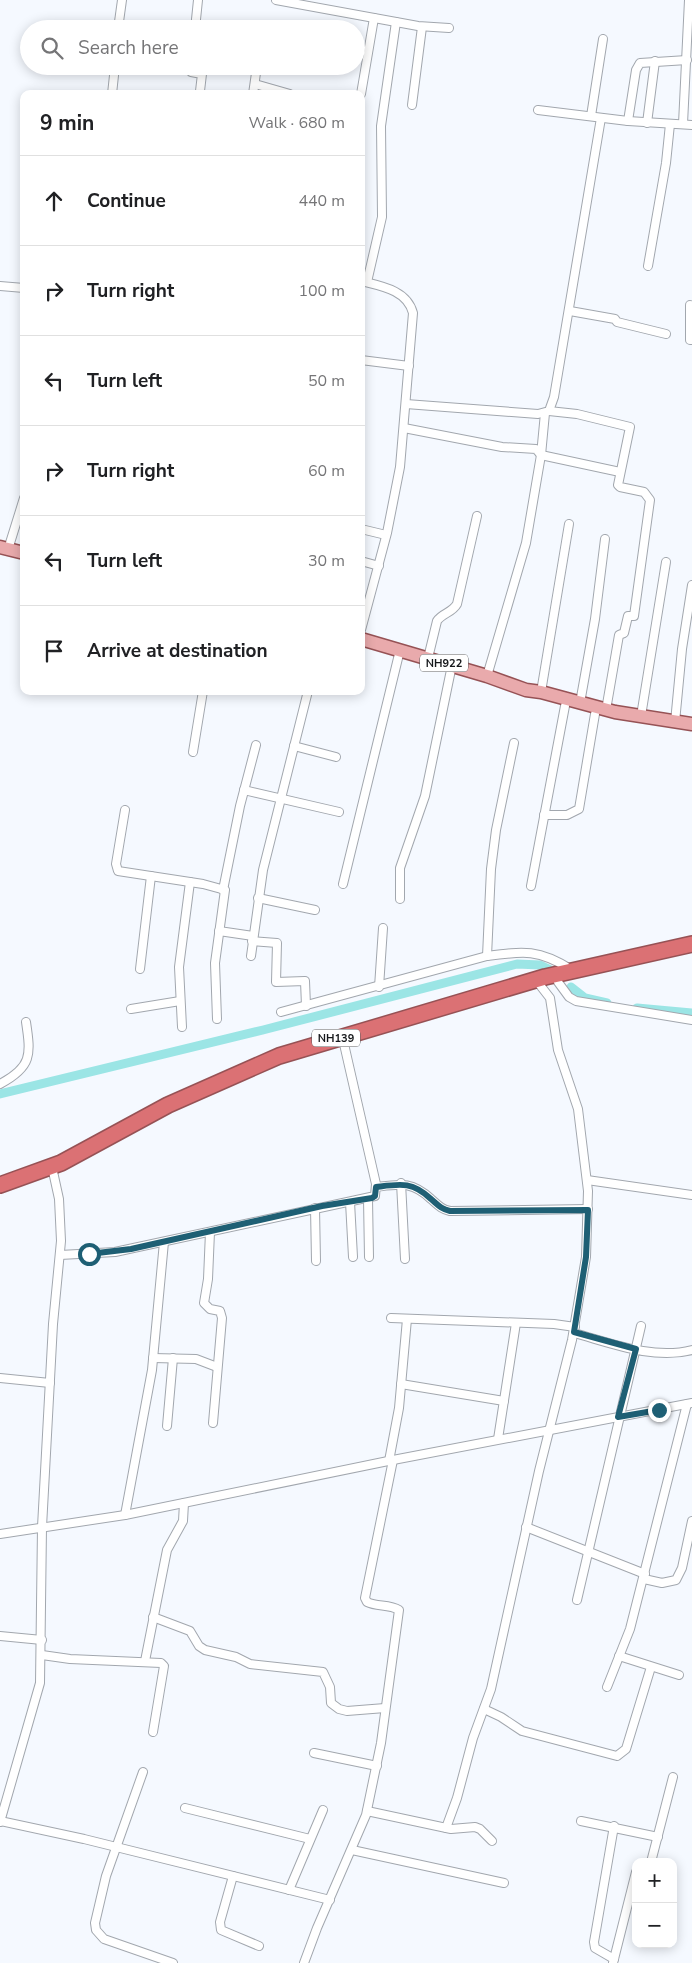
<!DOCTYPE html>
<meta charset="utf-8">
<style>
:root{--surface:#fff;--page:#f2f2f2;--text:#202124;--muted:#757577;--line:#e0e0e0}
body{margin:0;font-family:"Nunito Sans",sans-serif;background:var(--page);color:var(--text)}
.controls{position:absolute;right:15px;bottom:15px;display:grid;overflow:hidden;border-radius:10px;box-shadow:0 2px 12px #0003}
.controls button{width:45px;height:45px;display:grid;place-items:center;padding:0;border:0;border-bottom:1px solid var(--line);background:var(--surface);color:var(--text);font:25px sans-serif}
.stop{position:absolute;width:15px;height:15px;margin:-11px;border:4px solid #1e5f74;border-radius:50%;background:#fff}
.stop.end{background:#1e5f74;border-color:#fff;box-shadow:0 1px 5px #0008}
.list{margin:0;padding:0;list-style:none}
h2{display:flex;justify-content:space-between;align-items:center;height:65px;margin:0;padding:0 20px;font-size:21px}
h2 small{font-size:16px;font-weight:400;color:var(--muted)}
.list li{display:grid;grid-template-columns:32px 1fr auto;gap:15px;align-items:center;box-sizing:border-box;height:90px;padding:0 20px;border-top:1px solid var(--line)}
.list b{display:block;font-size:19px;white-space:nowrap}
.list em{font-size:16px;font-style:normal;color:var(--muted)}
.icon{flex:none;width:28px;height:28px;fill:none;stroke:currentColor;stroke-width:2;stroke-linecap:round;stroke-linejoin:round}
.map{position:relative;flex:none;width:692px;height:1963px;overflow:hidden}
.search{position:absolute;background:var(--surface);box-shadow:0 2px 12px #0003;left:20px;top:20px;width:345px;height:55px;display:flex;align-items:center;gap:12px;box-sizing:border-box;padding:0 18px;border-radius:28px;color:var(--muted);font-size:19px}
.panel{position:absolute;background:var(--surface);box-shadow:0 2px 12px #0003;left:20px;top:90px;width:345px;height:605px;border-radius:10px}
.map>svg:first-child{display:block}
.lines{fill:none;stroke-linecap:round;stroke-linejoin:round}
.canal{stroke:#9be5e5;stroke-width:9}
.street-casing{stroke:#a2a7ae;stroke-width:10}
.primary-casing{stroke:#965255;stroke-width:15}
.highway-casing{stroke:#965255;stroke-width:18}
.street{stroke:#fff;stroke-width:8}
.primary{stroke:#e9aaac;stroke-width:12}
.highway{stroke:#db7174;stroke-width:15}
.route{stroke:#1e5f74;stroke-width:6}
.labels{text-anchor:middle;stroke-width:4.5;stroke-linejoin:round;paint-order:stroke}
.shield{fill:#fff;stroke:#5c5d5f;stroke-width:1}
.shield-label{font-size:11px;font-weight:bold;fill:#16181b}
</style>
<div class="map">
<svg width="692" height="1963" viewBox="0 0 692 1963">
<rect width="100%" height="100%" fill="#f5f9ff"/>
<g class="lines">
<g class="canal">
<polyline points="571,987 585,998 607,1003"/>
<polyline points="637,1008 692,1013"/>
<polyline points="0,1094 263,1030 517,964 540,965 557,973"/>
</g>
<g class="street-casing">
<g id="street">
<polyline points="276,0 418,26 449,28"/>
<polyline points="118,29 122,0"/>
<polyline points="195,29 198,0"/>
<polyline points="265,29 266,25"/>
<polyline points="189,66 191,72 202,74 200,91"/>
<polyline points="255,84 290,94"/>
<polyline points="112,94 115,66"/>
<polyline points="253,94 257,66"/>
<polyline points="361,94 374,18"/>
<polyline points="412,105 422,27"/>
<polyline points="538,110 628,121 692,125"/>
<polyline points="591,116 603,39"/>
<polyline points="628,121 636,70 640,63 687,60"/>
<polyline points="647,123 655,61"/>
<polyline points="683,124 689,0"/>
<polyline points="648,266 666,163 670,124"/>
<path d="M361,281C381,286 407,290 413,313L400,467L387,533L361,630"/>
<polyline points="367,282 382,217 381,126 396,22"/>
<polyline points="0,286 24,288"/>
<polyline points="690,305 690,340 692,340"/>
<polyline points="570,311 615,319 617,322 666,334"/>
<polyline points="361,360 409,366"/>
<polyline points="406,404 538,414 549,411 554,397 601,118"/>
<polyline points="549,411 577,414 630,427 618,485 620,487 644,492 650,500 634,616 628,616 624,633 619,635 606,710"/>
<polyline points="404,428 502,447 536,449 541,455 620,472"/>
<polyline points="361,529 386,535"/>
<polyline points="10,543 24,498"/>
<polyline points="361,561 379,566"/>
<path d="M428,658L437,621C442,613 452,613 457,604L477,516"/>
<polyline points="487,676 526,543 541,455 545,413"/>
<polyline points="541,692 569,524"/>
<polyline points="580,703 595,619 605,539"/>
<polyline points="641,716 666,562"/>
<polyline points="675,722 682,649 692,585"/>
<polyline points="294,746 336,757"/>
<polyline points="193,752 203,691"/>
<polyline points="244,790 339,812"/>
<polyline points="125,810 116,864 118,871 203,884 225,890 215,963 217,1019"/>
<polyline points="544,815 567,815 579,809 595,714"/>
<polyline points="343,884 400,650"/>
<polyline points="531,886 565,706"/>
<polyline points="223,890 240,806 256,745"/>
<polyline points="258,898 315,910"/>
<polyline points="400,899 400,868 425,796 452,665"/>
<polyline points="219,931 253,936"/>
<polyline points="252,941 277,943 276,982 305,981 306,1006"/>
<polyline points="251,956 263,870 308,691"/>
<polyline points="487,956 491,869 496,830 514,743"/>
<polyline points="140,969 151,876"/>
<polyline points="558,982 569,997 576,1001 692,1020"/>
<polyline points="379,987 383,928"/>
<polyline points="131,1009 180,1001"/>
<path d="M281,1012L487,956C524,951 539,949 572,970"/>
<polyline points="182,1027 179,967 190,882"/>
<path d="M0,1084C32,1067 31,1055 26,1022"/>
<polyline points="587,1180 692,1195"/>
<polyline points="401,1183 405,1259"/>
<path d="M376,1187C400,1184 412,1181 431,1199C438,1205 441,1209 450,1211L588,1209"/>
<polyline points="368,1199 369,1257"/>
<polyline points="350,1202 353,1257"/>
<polyline points="315,1208 316,1261"/>
<polyline points="210,1232 208,1279 204,1303 210,1309 220,1311 222,1318 213,1423"/>
<polyline points="60,1255 115,1252 375,1196 376,1184 344,1044"/>
<polyline points="391,1318 554,1324 575,1327"/>
<path d="M574,1333C611,1343 653,1360 692,1350"/>
<polyline points="153,1358 196,1359 217,1367"/>
<polyline points="0,1378 50,1383"/>
<polyline points="401,1384 504,1401"/>
<polyline points="167,1426 173,1358"/>
<polyline points="498,1439 516,1323"/>
<polyline points="389,1461 399,1408 407,1319"/>
<polyline points="125,1515 152,1370 164,1242"/>
<polyline points="526,1527 645,1574"/>
<polyline points="0,1534 125,1515 393,1460 692,1403"/>
<polyline points="644,1579 662,1583 676,1580 682,1568 692,1521"/>
<polyline points="577,1600 641,1326"/>
<polyline points="153,1617 190,1631 199,1646 205,1650 236,1657 250,1664 323,1672 330,1687 331,1703 339,1709 347,1711 385,1708"/>
<polyline points="0,1636 42,1640"/>
<polyline points="42,1655 70,1659 161,1663 164,1666 153,1732"/>
<polyline points="619,1656 679,1675"/>
<polyline points="145,1661 167,1550 183,1521 184,1503"/>
<polyline points="607,1687 630,1629 687,1404"/>
<polyline points="484,1709 501,1717 522,1731 617,1756 626,1749 651,1667"/>
<polyline points="314,1753 377,1766"/>
<polyline points="143,1772 106,1876 95,1923 96,1930 104,1939 173,1963"/>
<polyline points="185,1808 310,1839"/>
<polyline points="367,1811 451,1829 475,1827 480,1829 492,1841"/>
<polyline points="0,1821 84,1839 330,1900"/>
<polyline points="581,1821 658,1837"/>
<polyline points="0,1822 40,1683 42,1527 53,1324 61,1241 59,1199 52,1167"/>
<polyline points="446,1828 457,1798 473,1738 491,1689 539,1471 572,1340 586,1257 588,1191 578,1109 558,1050 550,998 536,980"/>
<polyline points="352,1850 504,1883"/>
<polyline points="651,1862 673,1777"/>
<polyline points="233,1876 220,1922 221,1930 259,1946"/>
<polyline points="289,1890 323,1810"/>
<polyline points="614,1959 595,1948 594,1942 614,1826"/>
<path d="M304,1963L317,1928L366,1815L381,1743L399,1610C389,1604 377,1607 367,1602L365,1598L393,1460"/>
<polyline points="613,1963 636,1872"/>
</g>
</g>
<g class="primary-casing">
<g id="primary">
<polyline points="0,547 24,553"/>
<polyline points="361,639 487,676 526,690 541,692 615,712 692,724"/>
</g>
</g>
<g class="highway-casing">
<polyline id="highway" points="0,1185 61,1163 168,1105 279,1056 545,977 692,944"/>
</g>
<use href="#street" class="street"/>
<use href="#primary" class="primary"/>
<use href="#highway" class="highway"/>
</g>
<g class="lines">
<path class="route" d="M89,1254L131,1249L322,1206L372,1198L375,1196L376,1187C400,1184 412,1181 431,1199C438,1205 441,1209 450,1211L588,1210L586,1257L574,1332L636,1349L618,1417L659,1410"/>
</g>
<g class="labels">
<g class="shield">
<rect x="420" y="654.5" width="48" height="17" rx="4"/>
<rect x="312" y="1029.5" width="48" height="17" rx="4"/>
</g>
<g class="shield-label">
<text x="444" y="667">NH922</text>
<text x="336" y="1042">NH139</text>
</g>
</g>
</svg>
<div class="controls">
<button>+</button>
<button>−</button>
</div>
<div class="stop" style="left:89px;top:1254px"></div>
<div class="stop end" style="left:659px;top:1410px"></div>
<div class="search"><svg class="icon" aria-label="search" viewBox="0 0 24 24"><circle cx="10" cy="10" r="6"/><path d="M15 15l6 6"/></svg>Search here</div>
<section class="panel">
<h2>9 min<small>Walk · 680 m</small></h2>
<ul class="list">
<li><svg class="icon" aria-label="ahead" viewBox="0 0 24 24"><path d="M12 20V5M6 11l6-6 6 6"/></svg><div><b>Continue</b></div><em>440 m</em></li>
<li><svg class="icon" aria-label="right" viewBox="0 0 24 24"><path d="M7 20v-9h11M14 6l5 5-5 5"/></svg><div><b>Turn right</b></div><em>100 m</em></li>
<li><svg class="icon" aria-label="left" viewBox="0 0 24 24"><path d="M17 20v-9H6M10 6l-5 5 5 5"/></svg><div><b>Turn left</b></div><em>50 m</em></li>
<li><svg class="icon" aria-label="right" viewBox="0 0 24 24"><path d="M7 20v-9h11M14 6l5 5-5 5"/></svg><div><b>Turn right</b></div><em>60 m</em></li>
<li><svg class="icon" aria-label="left" viewBox="0 0 24 24"><path d="M17 20v-9H6M10 6l-5 5 5 5"/></svg><div><b>Turn left</b></div><em>30 m</em></li>
<li><svg class="icon" aria-label="arrive" viewBox="0 0 24 24"><path d="M6 21V4h12l-3 4 3 4H6"/></svg><div><b>Arrive at destination</b></div></li>
</ul>
</section>
</div>
